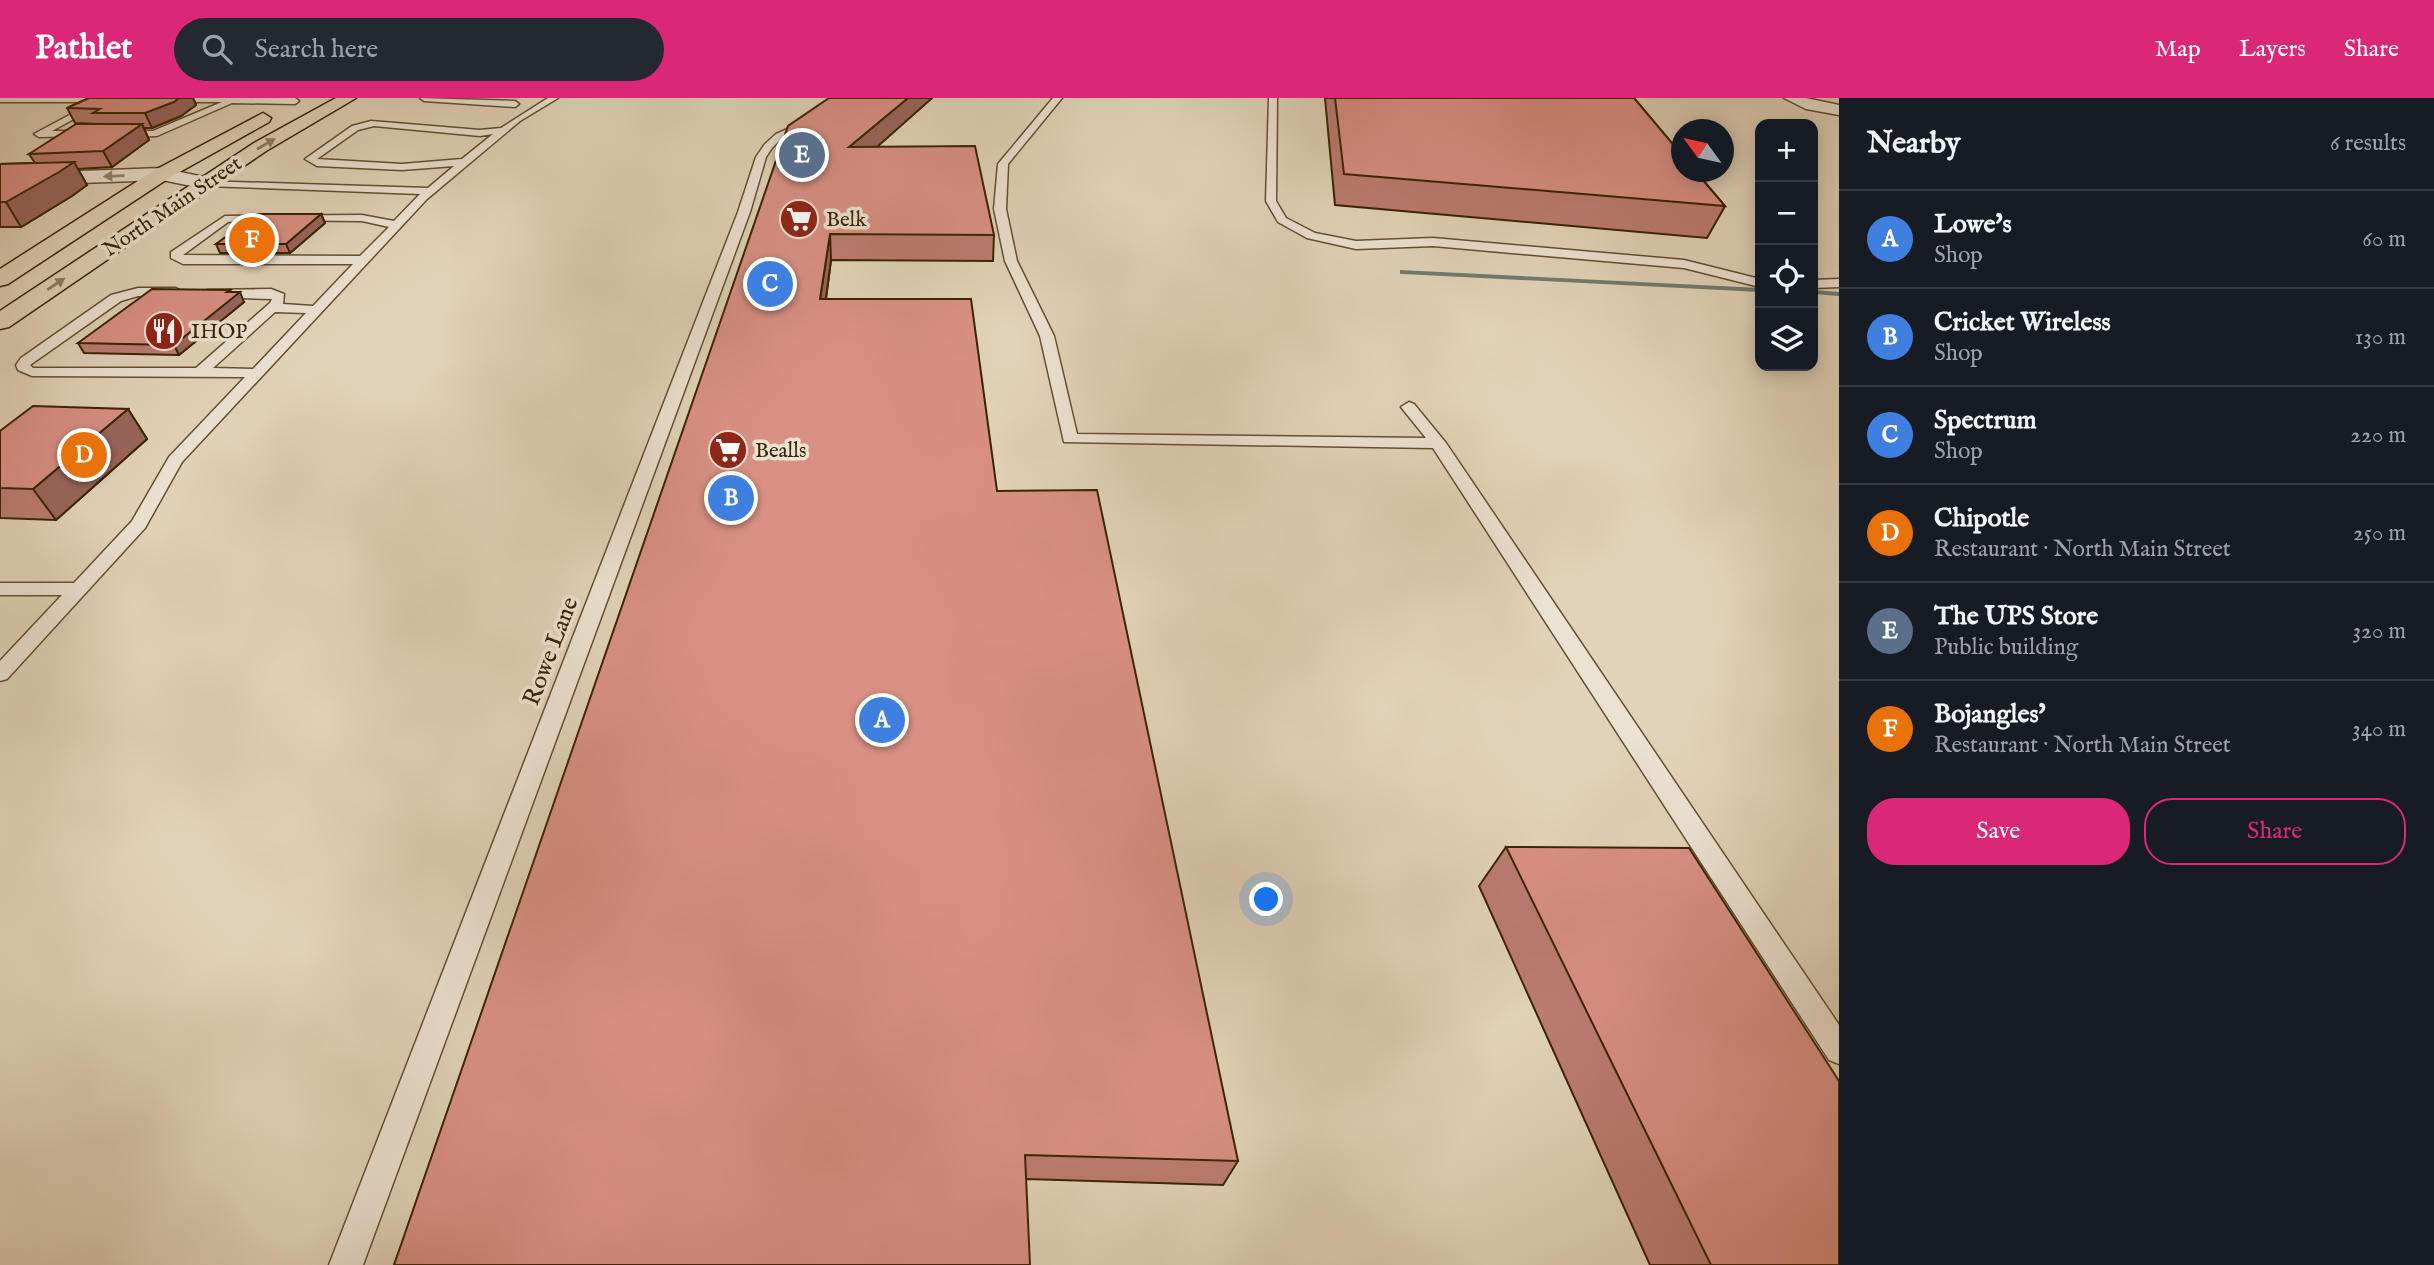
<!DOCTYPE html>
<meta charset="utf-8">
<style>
:root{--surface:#171b24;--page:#242831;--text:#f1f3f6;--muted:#9ea1a6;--line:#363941;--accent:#db2777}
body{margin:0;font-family:"IM FELL English",serif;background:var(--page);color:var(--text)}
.controls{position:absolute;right:21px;top:21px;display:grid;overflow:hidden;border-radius:14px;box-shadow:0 4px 18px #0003}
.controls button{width:63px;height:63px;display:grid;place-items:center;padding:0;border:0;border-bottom:2px solid var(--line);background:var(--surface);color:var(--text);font:35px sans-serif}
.compass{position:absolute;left:1671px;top:21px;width:63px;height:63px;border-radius:50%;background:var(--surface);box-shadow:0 4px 18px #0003;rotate:303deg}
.you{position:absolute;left:1267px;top:802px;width:24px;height:24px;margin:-18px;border:5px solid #fff;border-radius:50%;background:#1a73e8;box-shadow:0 0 0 10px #1a73e833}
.badge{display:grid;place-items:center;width:46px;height:46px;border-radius:50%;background:var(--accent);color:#fff;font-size:23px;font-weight:700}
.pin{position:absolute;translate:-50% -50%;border:4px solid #fff;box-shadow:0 2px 7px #0006}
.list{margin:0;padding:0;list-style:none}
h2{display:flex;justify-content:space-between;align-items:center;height:91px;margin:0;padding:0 28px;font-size:30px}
h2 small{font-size:23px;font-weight:400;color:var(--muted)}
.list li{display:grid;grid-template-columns:46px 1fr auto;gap:21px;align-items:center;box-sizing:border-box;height:98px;padding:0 28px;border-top:2px solid var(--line)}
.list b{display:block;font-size:26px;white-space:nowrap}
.list p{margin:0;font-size:23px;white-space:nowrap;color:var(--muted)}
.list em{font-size:23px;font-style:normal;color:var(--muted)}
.actions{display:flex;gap:14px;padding:21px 28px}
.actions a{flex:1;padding:16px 0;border:2px solid var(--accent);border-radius:28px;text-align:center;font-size:24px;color:var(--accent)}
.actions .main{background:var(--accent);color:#fff}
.icon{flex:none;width:38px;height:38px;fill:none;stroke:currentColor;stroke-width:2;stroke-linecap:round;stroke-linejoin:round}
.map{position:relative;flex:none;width:1839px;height:1167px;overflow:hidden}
header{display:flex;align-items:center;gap:42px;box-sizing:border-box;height:98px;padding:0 35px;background:var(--accent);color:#fff}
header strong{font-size:33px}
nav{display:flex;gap:38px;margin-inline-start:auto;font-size:24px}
.search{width:490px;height:63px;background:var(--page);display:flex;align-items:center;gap:18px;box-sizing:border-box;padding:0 24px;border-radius:38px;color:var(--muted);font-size:26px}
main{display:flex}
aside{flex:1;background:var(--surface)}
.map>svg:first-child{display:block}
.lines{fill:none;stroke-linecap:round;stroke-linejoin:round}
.stream{fill:#727c6f;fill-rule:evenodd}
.service-casing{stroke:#645030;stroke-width:3}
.minor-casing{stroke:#645030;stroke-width:3}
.tertiary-casing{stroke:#645030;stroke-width:3}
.primary-casing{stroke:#3b2402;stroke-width:3}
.service{fill:#ece2d2;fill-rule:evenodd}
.minor{fill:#ece2d2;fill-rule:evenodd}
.tertiary{fill:#ece2d2;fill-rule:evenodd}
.primary{fill:#e1d3b9;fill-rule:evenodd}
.wall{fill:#bb7c72;stroke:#3b2402;stroke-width:2}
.shaded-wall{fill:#98655c;stroke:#3b2402;stroke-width:2}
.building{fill:#d99084;stroke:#3b2402;stroke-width:2}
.oneway{fill:#8e7c5e}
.oneway2{fill:#94836a}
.labels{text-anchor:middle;stroke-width:7;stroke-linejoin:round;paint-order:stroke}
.far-street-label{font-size:21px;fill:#3b2402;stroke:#ece2d2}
.far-poi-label{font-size:21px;fill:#3b2402;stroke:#ece2d2;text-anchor:start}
.street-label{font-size:24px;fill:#3b2402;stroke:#ece2d2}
</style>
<header>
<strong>Pathlet</strong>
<div class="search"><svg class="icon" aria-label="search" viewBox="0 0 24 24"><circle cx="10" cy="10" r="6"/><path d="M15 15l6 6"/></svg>Search here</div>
<nav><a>Map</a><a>Layers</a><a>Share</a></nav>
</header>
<main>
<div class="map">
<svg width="1839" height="1167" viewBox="0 0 1839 1167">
<rect width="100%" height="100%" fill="#e1d3b9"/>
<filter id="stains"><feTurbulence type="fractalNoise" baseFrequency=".00286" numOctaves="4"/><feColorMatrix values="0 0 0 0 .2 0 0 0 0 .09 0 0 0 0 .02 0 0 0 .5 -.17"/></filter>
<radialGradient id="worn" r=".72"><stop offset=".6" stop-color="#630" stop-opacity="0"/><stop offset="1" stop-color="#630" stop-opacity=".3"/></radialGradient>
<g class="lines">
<g class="stream">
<polygon points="1400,172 1760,190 1760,194 1403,176 1400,176"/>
<polygon points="1813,192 1839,194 1839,198 1813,196"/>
</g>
<g class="service-casing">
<g id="service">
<polygon points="0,0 117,0 117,1 113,4 0,4"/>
<polygon points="273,0 295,0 299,3 295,6 232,5 157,38 119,39 114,36 119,33 153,33 222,4 167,4 163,0"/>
<polygon points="420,0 515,3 519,6 515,9 424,3"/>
<path d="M548,0H558L520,23L427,101L182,364L145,430L7,581L0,583V563L62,497H0V485H74L132,423L169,359L245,279L32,278L18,272L16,267L21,260L111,197L138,190H176L182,194L181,197L138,198L121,203L30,267L33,270H196L270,205L272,201L212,199L207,198V192L271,191L284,196L283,206L313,208L353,166H183L171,160V154L225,118L362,117L394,123L420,96L206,88L201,85L202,83L428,90L454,68L402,72L317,68L305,61L352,28L371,23L480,32L501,30ZM374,28L480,38L493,36L462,61L402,66L317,61L358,32ZM253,122L362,123L389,129L360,158L183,157L228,124ZM275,214L306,215L253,271L213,270Z"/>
<polygon points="844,0 854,0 828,20 782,40 772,50 766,59 750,114 363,1167 329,1167 738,114 756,59 765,46 776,36 822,16"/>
<polygon points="1053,0 1062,0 1008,66 1006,111 1017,163 1054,238 1077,336 1426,340 1401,309 1409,304 1414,306 1446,345 1839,927 1839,966 1829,962 1433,350 1064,344 1040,238 1005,163 994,111 998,66"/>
<polygon points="1269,0 1277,0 1276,103 1286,120 1315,135 1356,143 1433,140 1684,162 1760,181 1760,189 1684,170 1433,148 1356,151 1307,140 1278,124 1266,103"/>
<polygon points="92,5 99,7 52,33 87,33 90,34 90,38 39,39 34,36"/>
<polygon points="1839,181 1839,189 1813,190 1813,182"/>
</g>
</g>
<g class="minor-casing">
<polygon id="minor" points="1784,0 1806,0 1839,7 1839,17 1806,11"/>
</g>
<g class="tertiary-casing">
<polygon id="tertiary" points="162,70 213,81 216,85 206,91 162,82 0,88 0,76"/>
</g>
<g class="primary-casing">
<g id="primary">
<polygon points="336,0 356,0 266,53 9,229 0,231 0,213 254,45"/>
<polygon points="263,15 271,20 269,24 169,80 8,186 0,188 0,171 155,72"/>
</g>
</g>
<use href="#service" class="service"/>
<use href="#minor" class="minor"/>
<use href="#tertiary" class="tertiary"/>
<use href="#primary" class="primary"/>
</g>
<g class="wall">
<polygon points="89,0 193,0 196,7 181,18 152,30 144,30 149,42 112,69 78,71 87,87 72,98 21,129 0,129 0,66 35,65 29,56 99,26 75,25 67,10"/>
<polygon points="829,0 932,0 876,49 994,137 993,163 831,162 826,201 997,393 1238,1063 1223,1087 1026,1081 394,1167"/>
<polygon points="1325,0 1634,0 1725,108 1707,140 1335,107"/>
<polygon points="321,116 325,125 290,155 220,155 216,146"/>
<polygon points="230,192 231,194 244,204 179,257 84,255 78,245"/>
<polygon points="128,311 147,341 56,422 0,420 0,333"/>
<polygon points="1506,749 1839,1167 1650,1167 1479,788"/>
</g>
<g class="shaded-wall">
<polygon points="179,0 193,0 196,7 181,18 152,30 145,15"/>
<polygon points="908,0 932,0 850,73 849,49"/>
<polygon points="142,26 149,42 112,69 103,53"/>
<polygon points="74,64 87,87 72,98 21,129 6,104"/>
<polygon points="321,116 325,125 290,155 286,146"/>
<polygon points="830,136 831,162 822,229 820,201"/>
<polygon points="230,192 233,199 240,194 244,204 179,257 174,247"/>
<polygon points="128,311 147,341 56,422 33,391"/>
</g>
<g class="building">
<polygon points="89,0 179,0 174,4 145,15 93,15 100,11 67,10"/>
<polygon points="829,0 908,0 849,49 975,48 994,137 830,136 820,201 971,201 997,393 1097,392 1238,1063 1025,1057 1030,1167 394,1167 788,28"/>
<polygon points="1335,0 1634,0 1682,57 1682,74 1696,74 1725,108 1344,76"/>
<polygon points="76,26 142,26 103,53 29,56"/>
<polygon points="74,64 59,74 6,104 0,104 0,66"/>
<polygon points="257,116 321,116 286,146 216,146"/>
<polygon points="152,191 230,192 227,194 240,194 174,247 78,245"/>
<polygon points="33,308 128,311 33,391 0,390 0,333"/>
<polygon points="1506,749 1689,750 1839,983 1839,1167 1711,1167"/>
</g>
<defs><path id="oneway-solid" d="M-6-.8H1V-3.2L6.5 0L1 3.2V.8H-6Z" transform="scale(1.75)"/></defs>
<g class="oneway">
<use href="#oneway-solid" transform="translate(266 46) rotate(-30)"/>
<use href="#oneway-solid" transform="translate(56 186) rotate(-34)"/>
</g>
<use class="oneway2" href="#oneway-solid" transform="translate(114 78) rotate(178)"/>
<defs>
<g id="supermarket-disc" transform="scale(2.0125)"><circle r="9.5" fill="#8f2418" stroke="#ece2d2"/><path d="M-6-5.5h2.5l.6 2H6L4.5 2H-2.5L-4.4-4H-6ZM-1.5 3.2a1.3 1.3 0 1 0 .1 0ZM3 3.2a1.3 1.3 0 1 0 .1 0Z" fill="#fff"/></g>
<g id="restaurant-disc" transform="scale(2.0125)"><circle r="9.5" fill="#8f2418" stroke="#ece2d2"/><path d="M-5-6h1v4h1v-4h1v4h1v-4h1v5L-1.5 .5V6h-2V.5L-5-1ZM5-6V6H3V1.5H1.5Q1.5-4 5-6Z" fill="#fff"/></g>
</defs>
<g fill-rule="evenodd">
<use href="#supermarket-disc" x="799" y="121"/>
<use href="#restaurant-disc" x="164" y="233"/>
<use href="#supermarket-disc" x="728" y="352"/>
</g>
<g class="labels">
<g class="far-street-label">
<text transform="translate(172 108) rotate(-34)" y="7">North Main Street</text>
</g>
<g class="far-poi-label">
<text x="826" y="128">Belk</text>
<text x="191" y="240">IHOP</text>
<text x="755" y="359">Bealls</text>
</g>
<g class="street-label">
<text transform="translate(550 553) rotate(-69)" y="8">Rowe Lane</text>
</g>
</g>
<rect width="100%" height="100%" filter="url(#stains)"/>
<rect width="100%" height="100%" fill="url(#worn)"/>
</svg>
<div class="controls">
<button>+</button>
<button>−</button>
<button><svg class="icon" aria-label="locate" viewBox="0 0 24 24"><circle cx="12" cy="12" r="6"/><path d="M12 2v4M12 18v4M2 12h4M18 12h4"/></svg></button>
<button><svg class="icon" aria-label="layers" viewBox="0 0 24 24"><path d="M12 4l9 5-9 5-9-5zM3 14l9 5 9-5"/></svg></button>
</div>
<svg class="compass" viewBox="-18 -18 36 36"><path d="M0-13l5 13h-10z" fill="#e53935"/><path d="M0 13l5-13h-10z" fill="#9ea1a6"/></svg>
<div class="you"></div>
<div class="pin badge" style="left:882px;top:622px;background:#3f7fe0">A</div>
<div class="pin badge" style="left:731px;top:400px;background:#3f7fe0">B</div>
<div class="pin badge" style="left:770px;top:186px;background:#3f7fe0">C</div>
<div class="pin badge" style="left:84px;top:357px;background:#e8710a">D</div>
<div class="pin badge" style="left:802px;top:57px;background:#5c6f8a">E</div>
<div class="pin badge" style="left:252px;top:142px;background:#e8710a">F</div>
</div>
<aside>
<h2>Nearby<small>6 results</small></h2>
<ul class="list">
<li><span class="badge" style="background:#3f7fe0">A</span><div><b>Lowe's</b><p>Shop</p></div><em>60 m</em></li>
<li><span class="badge" style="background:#3f7fe0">B</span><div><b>Cricket Wireless</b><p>Shop</p></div><em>130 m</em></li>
<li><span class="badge" style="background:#3f7fe0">C</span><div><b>Spectrum</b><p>Shop</p></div><em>220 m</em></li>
<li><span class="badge" style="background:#e8710a">D</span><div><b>Chipotle</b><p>Restaurant · North Main Street</p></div><em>250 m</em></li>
<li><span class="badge" style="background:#5c6f8a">E</span><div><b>The UPS Store</b><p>Public building</p></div><em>320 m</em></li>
<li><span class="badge" style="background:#e8710a">F</span><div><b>Bojangles'</b><p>Restaurant · North Main Street</p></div><em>340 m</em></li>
</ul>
<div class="actions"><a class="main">Save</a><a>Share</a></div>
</aside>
</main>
